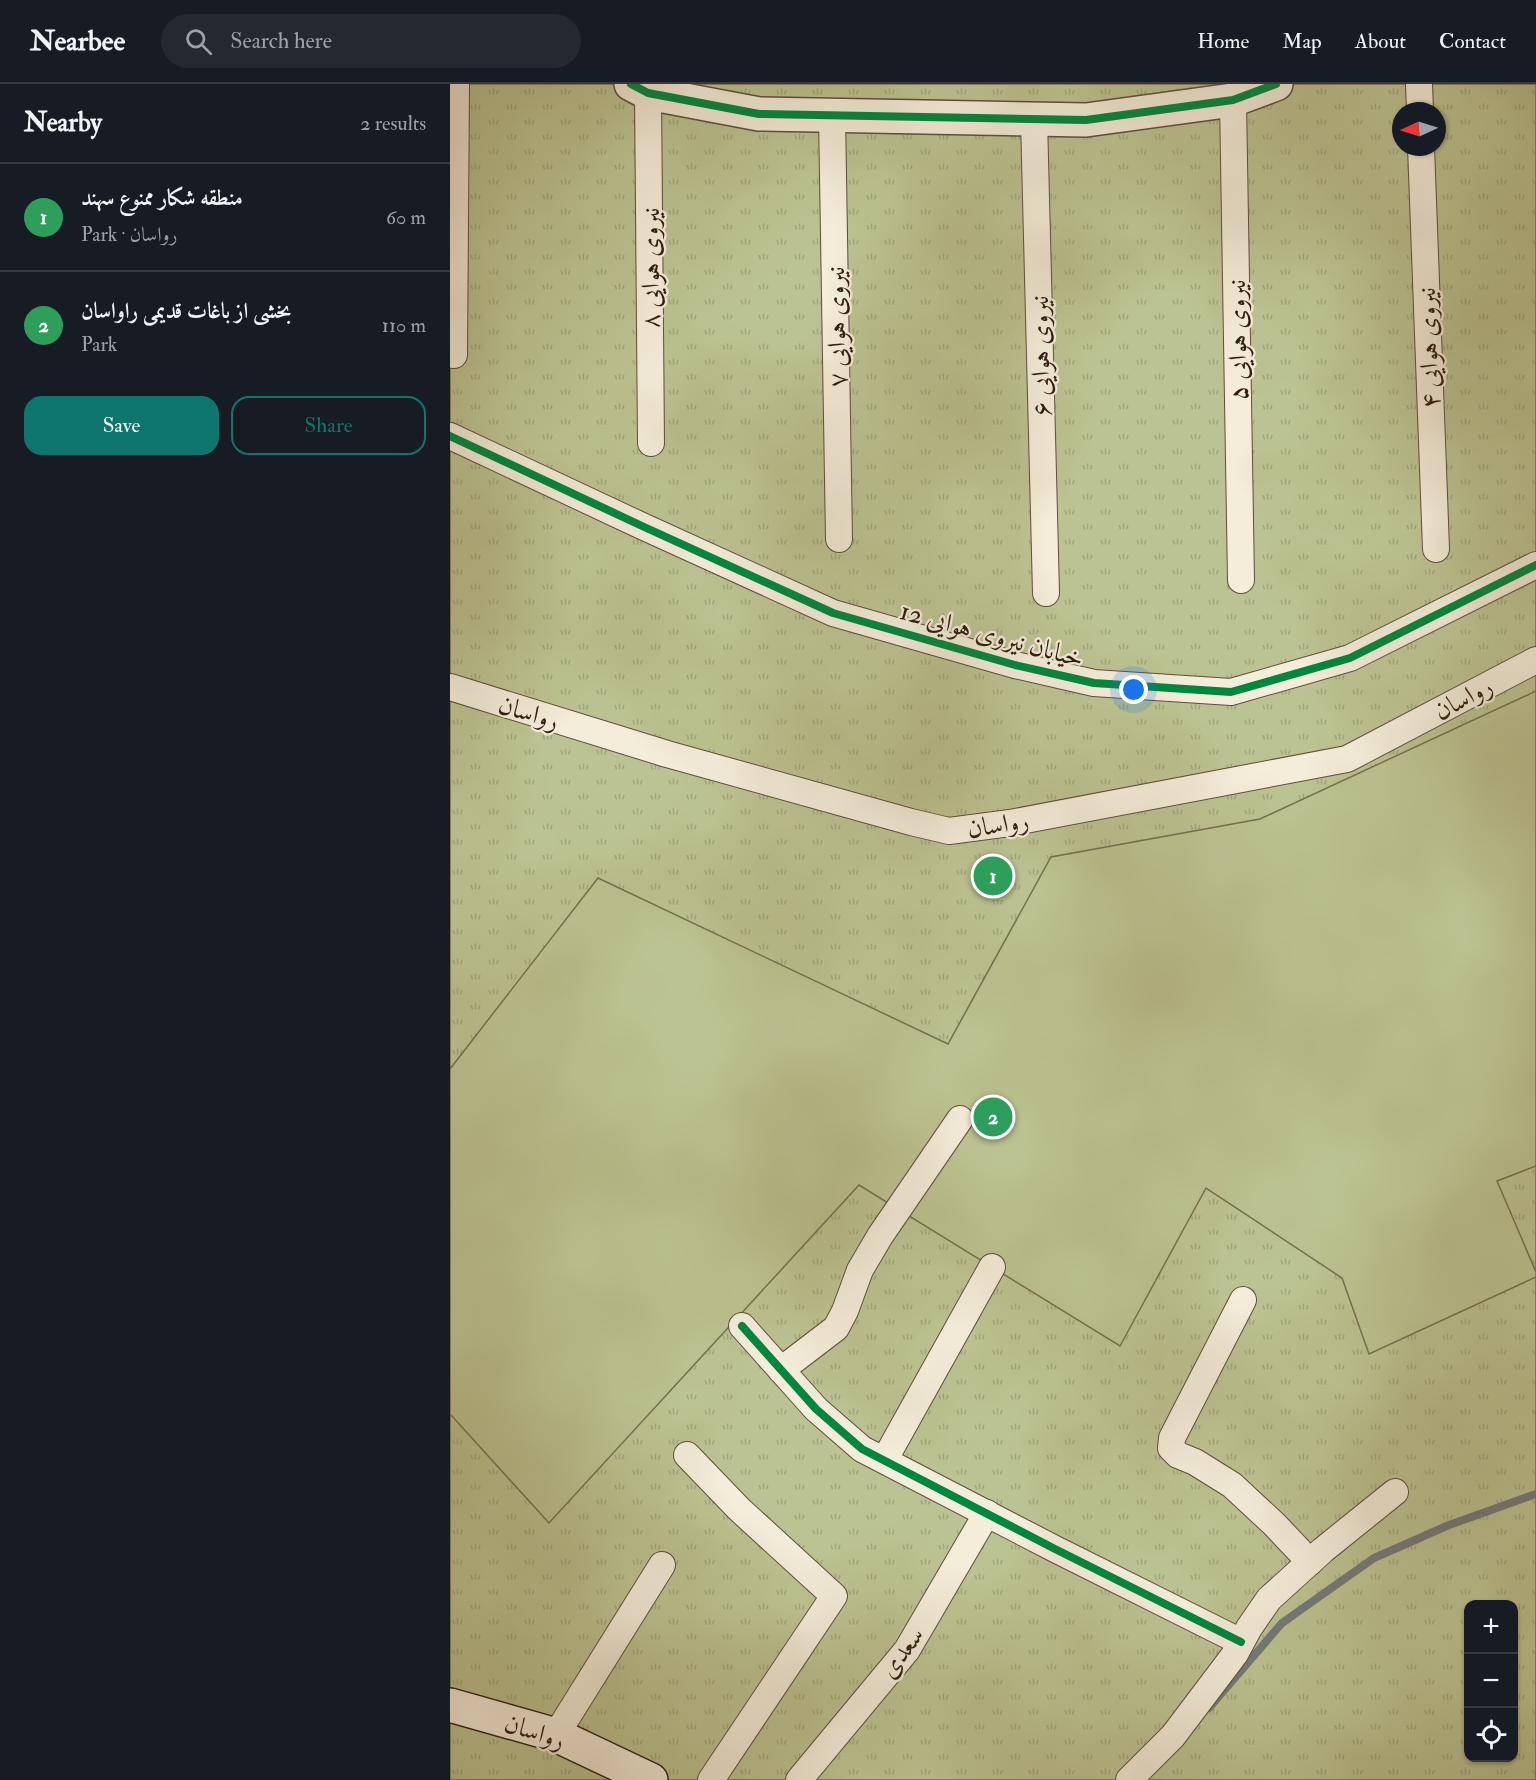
<!DOCTYPE html>
<meta charset="utf-8">
<style>
:root{--surface:#171b24;--page:#242831;--text:#f1f3f6;--muted:#9ea1a6;--line:#363941;--accent:#0f766e}
body{margin:0;font-family:"IM FELL Double Pica",Amiri,serif;background:var(--page);color:var(--text)}
.controls{position:absolute;right:18px;bottom:18px;display:grid;overflow:hidden;border-radius:12px;box-shadow:0 2px 4px #0004}
.controls button{width:54px;height:54px;display:grid;place-items:center;padding:0;border:0;border-bottom:2px solid var(--line);background:var(--surface);color:var(--text);font:30px sans-serif}
.compass{position:absolute;left:942px;top:18px;width:54px;height:54px;border-radius:50%;background:var(--surface);box-shadow:0 2px 4px #0004;rotate:266deg}
.you{position:absolute;left:684px;top:606px;width:21px;height:21px;margin:-15px;border:4px solid #fff;border-radius:50%;background:#1a73e8;box-shadow:0 0 0 9px #1a73e833}
.badge{display:grid;place-items:center;width:39px;height:39px;border-radius:50%;background:var(--accent);color:#fff;font-size:20px;font-weight:700}
.pin{position:absolute;translate:-50% -50%;border:3px solid #fff;box-shadow:0 2px 6px #0006}
.list{margin:0;padding:0;list-style:none}
h2{display:flex;justify-content:space-between;align-items:center;height:78px;margin:0;padding:0 24px;font-size:26px}
h2 small{font-size:20px;font-weight:400;color:var(--muted)}
.list li{display:grid;grid-template-columns:39px 1fr auto;gap:18px;align-items:center;box-sizing:border-box;height:108px;padding:0 24px;border-top:2px solid var(--line)}
.list b{display:block;font-size:22px;white-space:nowrap}
.list p{margin:0;font-size:20px;white-space:nowrap;color:var(--muted)}
.list em{font-size:20px;font-style:normal;color:var(--muted)}
.actions{display:flex;gap:12px;padding:18px 24px}
.actions a{flex:1;padding:14px 0;border:2px solid var(--accent);border-radius:18px;text-align:center;font-size:21px;color:var(--accent)}
.actions .main{background:var(--accent);color:#fff}
.icon{flex:none;width:33px;height:33px;fill:none;stroke:currentColor;stroke-width:2;stroke-linecap:round;stroke-linejoin:round}
.map{position:relative;flex:none;width:1086px;height:1696px;overflow:hidden}
header{display:flex;align-items:center;gap:36px;box-sizing:border-box;height:84px;padding:0 30px;background:var(--surface);border-bottom:2px solid var(--line)}
header strong{font-size:28px}
nav{display:flex;gap:33px;margin-inline-start:auto;font-size:21px}
.search{width:420px;height:54px;background:var(--page);display:flex;align-items:center;gap:15px;box-sizing:border-box;padding:0 21px;border-radius:33px;color:var(--muted);font-size:22px}
main{display:flex}
aside{flex:1;background:var(--surface)}
.map>svg:first-child{display:block}
.grass{fill:url(#grass-tufts);stroke:#757050;stroke-width:1.5;fill-rule:evenodd}
.garden{fill:#bcc392;stroke:#757050;stroke-width:1.5}
.lines{fill:none;stroke-linecap:round;stroke-linejoin:round}
.stream{stroke:#727b79;stroke-width:8}
.minor-casing{stroke:#5e4e3d;stroke-width:28}
.tertiary-casing{stroke:#5e4e3d;stroke-width:36}
.secondary-casing{stroke:#2e1c0f;stroke-width:36}
.minor{stroke:#f4edda;stroke-width:26}
.tertiary{stroke:#f4edda;stroke-width:33}
.secondary{stroke:#f4edda;stroke-width:33}
.cycleway-casing{stroke:#f4edda;stroke-width:11}
.cycleway{stroke:#00873e;stroke-width:8}
.labels{text-anchor:middle;stroke-width:4.5;stroke-linejoin:round;paint-order:stroke}
.street-label{font-size:26px;fill:#2e1c0f;stroke:#f4edda}
</style>
<header>
<strong>Nearbee</strong>
<div class="search"><svg class="icon" aria-label="search" viewBox="0 0 24 24"><circle cx="10" cy="10" r="6"/><path d="M15 15l6 6"/></svg>Search here</div>
<nav><a>Home</a><a>Map</a><a>About</a><a>Contact</a></nav>
</header>
<main>
<aside>
<h2>Nearby<small>2 results</small></h2>
<ul class="list">
<li><span class="badge" style="background:#2e9e5b">1</span><div><b>منطقه شکار ممنوع سهند</b><p>Park · رواسان</p></div><em>60 m</em></li>
<li><span class="badge" style="background:#2e9e5b">2</span><div><b>بخشی از باغات قدیمی راواسان</b><p>Park</p></div><em>110 m</em></li>
</ul>
<div class="actions"><a class="main">Save</a><a>Share</a></div>
</aside>
<div class="map">
<svg width="1086" height="1696" viewBox="0 0 1086 1696">
<defs>
<pattern id="grass-tufts" width="24" height="20" patternUnits="userSpaceOnUse" patternTransform="scale(1.5)"><rect width="24" height="20" fill="#bcc392"/><path d="M3 7l-1-3M5 7V3M7 7l1-3M15 17l-1-3M17 17v-4M19 17l1-3" fill="none" stroke="#a2a77d"/></pattern>
</defs>
<rect width="100%" height="100%" fill="#eee3c6"/>
<filter id="stains"><feTurbulence type="fractalNoise" baseFrequency=".00333" numOctaves="4"/><feColorMatrix values="0 0 0 0 .2 0 0 0 0 .09 0 0 0 0 .02 0 0 0 .5 -.17"/></filter>
<radialGradient id="worn" r=".72"><stop offset=".6" stop-color="#630" stop-opacity="0"/><stop offset="1" stop-color="#630" stop-opacity=".3"/></radialGradient>
<path class="grass" d="M0,0H1086V1696H0ZM951,27H987V63H951ZM1018,1520H1064V1674H1018Z"/>
<polygon class="garden" points="1086,607 1086,1082 1047,1097 1086,1188 1086,1193 919,1270 892,1194 756,1104 670,1262 409,1101 99,1439 0,1330 0,985 148,794 498,960 601,773 810,735"/>
<g class="lines">
<polyline class="stream" points="759,1624 832,1539 924,1474 999,1441 1086,1410"/>
<g class="minor-casing">
<g id="minor">
<polyline points="969,0 970,27"/>
<polyline points="198,9 201,359"/>
<polyline points="783,16 791,496"/>
<polyline points="382,31 389,455"/>
<polyline points="584,35 596,509"/>
<polyline points="971,63 986,465"/>
<polyline points="4,271 6,0"/>
<polyline points="0,352 192,442 383,529 565,581 644,599 781,608 900,574 1086,481"/>
<polyline points="0,603 217,670 461,738 499,747 560,739 897,675 1086,576"/>
<polyline points="793,1216 722,1354 721,1364 728,1371 745,1378 782,1401 824,1440 860,1478"/>
<polyline points="292,1242 366,1325 412,1365 605,1465 791,1558"/>
<polyline points="331,1286 386,1244 395,1227 410,1186 430,1152 510,1035"/>
<polyline points="237,1371 289,1425 384,1512 261,1696"/>
<polyline points="435,1375 542,1183"/>
<polyline points="106,1651 212,1481"/>
<polyline points="349,1696 457,1566 537,1429"/>
<polyline points="679,1696 723,1652 785,1570 799,1544 819,1515 873,1466 945,1408"/>
</g>
</g>
<g class="tertiary-casing">
<polyline id="tertiary" points="181,0 198,9 309,30 636,36 783,16 826,0"/>
</g>
<g class="secondary-casing">
<polyline id="secondary" points="0,1621 106,1651 201,1696"/>
</g>
<use href="#minor" class="minor"/>
<use href="#tertiary" class="tertiary"/>
<use href="#secondary" class="secondary"/>
<g class="cycleway-casing">
<g id="cycleway">
<polyline points="181,0 198,9 309,30 636,36 783,16 826,0"/>
<polyline points="0,352 192,442 383,529 565,581 644,599 781,608 900,574 1086,481"/>
<polyline points="292,1242 366,1325 412,1365 605,1465 791,1558"/>
</g>
</g>
<use href="#cycleway" class="cycleway"/>
</g>
<g class="labels">
<g class="street-label">
<text transform="translate(200 184) rotate(-90)" y="9">نیروی هوایی ۸</text>
<text transform="translate(386 243) rotate(-91)" y="9">نیروی هوایی ۷</text>
<text transform="translate(787 256) rotate(-91)" y="9">نیروی هوایی ۵</text>
<text transform="translate(978 264) rotate(-92)" y="9">نیروی هوایی ۴</text>
<text transform="translate(590 272) rotate(-91)" y="9">نیروی هوایی ۶</text>
<text transform="translate(542 550) rotate(15)" y="9">خیابان نیروی هوایی 12</text>
<text transform="translate(1013 614) rotate(-28)" y="9">رواسان</text>
<text transform="translate(79 628) rotate(17)" y="9">رواسان</text>
<text transform="translate(548 740) rotate(-8)" y="9">رواسان</text>
<text transform="translate(451 1568) rotate(-54)" y="9">سعدی</text>
<text transform="translate(85 1647) rotate(18)" y="9">رواسان</text>
</g>
</g>
<rect width="100%" height="100%" filter="url(#stains)"/>
<rect width="100%" height="100%" fill="url(#worn)"/>
</svg>
<div class="controls">
<button>+</button>
<button>−</button>
<button><svg class="icon" aria-label="locate" viewBox="0 0 24 24"><circle cx="12" cy="12" r="6"/><path d="M12 2v4M12 18v4M2 12h4M18 12h4"/></svg></button>
</div>
<svg class="compass" viewBox="-18 -18 36 36"><path d="M0-13l5 13h-10z" fill="#e53935"/><path d="M0 13l5-13h-10z" fill="#9ea1a6"/></svg>
<div class="you"></div>
<div class="pin badge" style="left:543px;top:792px;background:#2e9e5b">1</div>
<div class="pin badge" style="left:543px;top:1033px;background:#2e9e5b">2</div>
</div>
</main>
